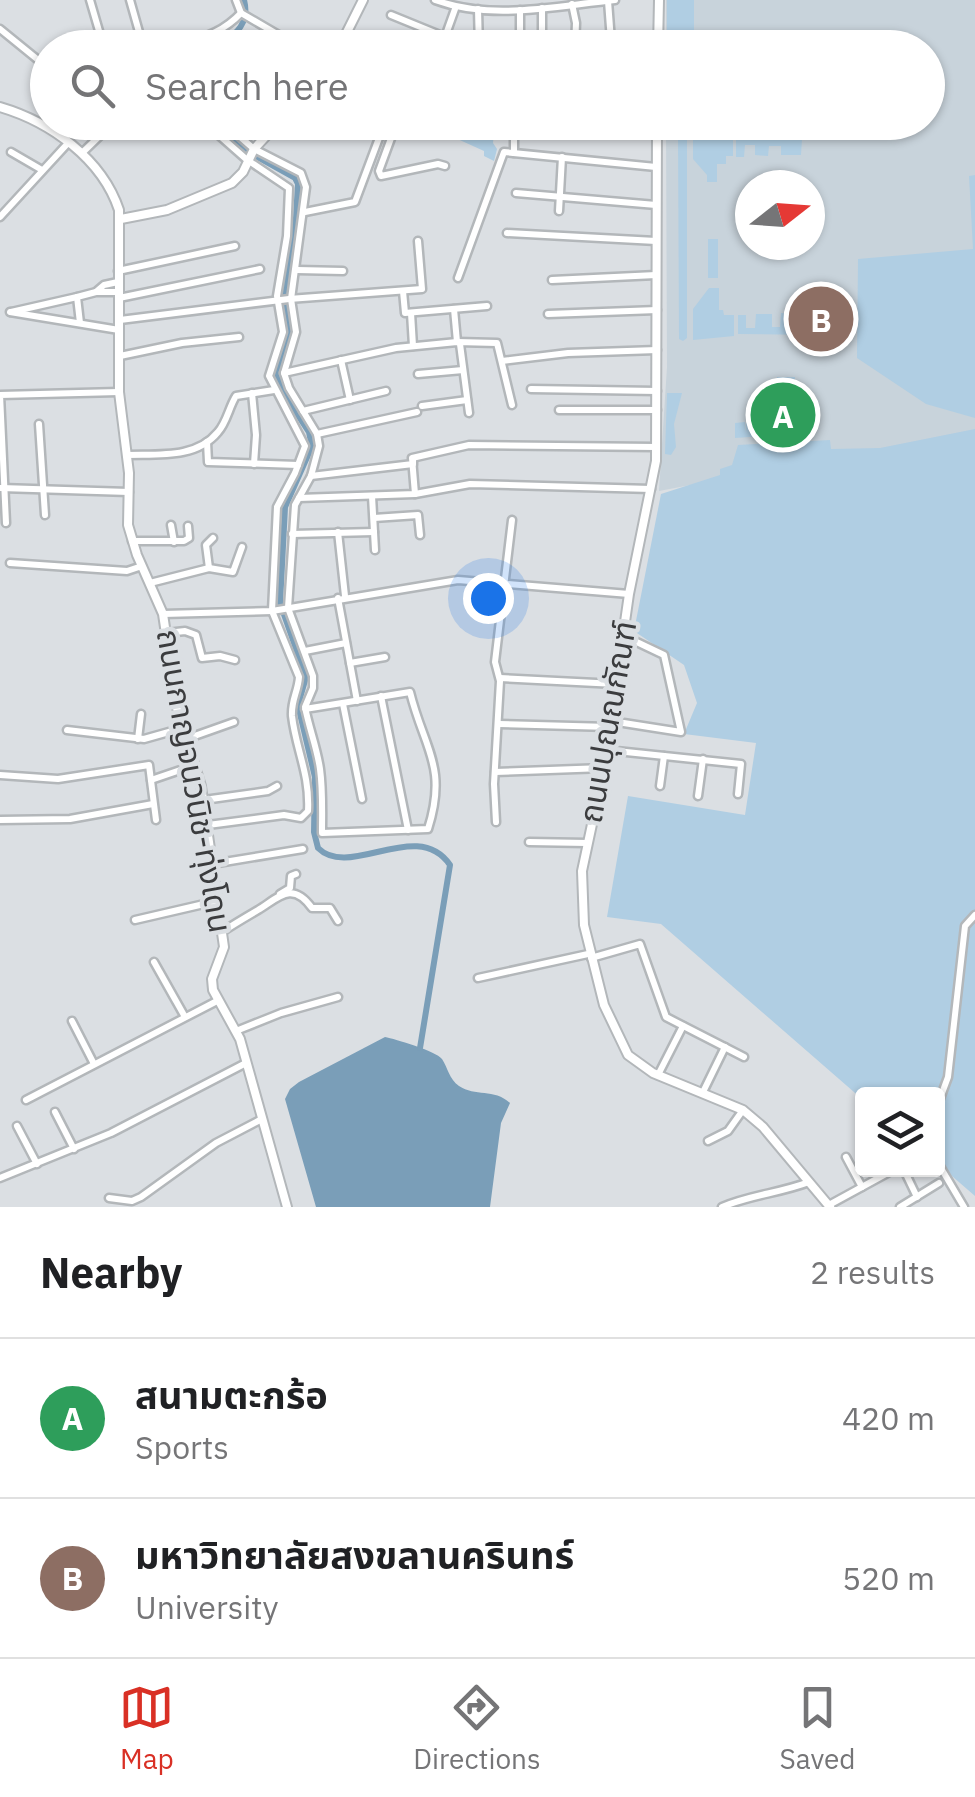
<!DOCTYPE html>
<meta charset="utf-8">
<style>
:root{--surface:#fff;--page:#f6f6f6;--text:#202124;--muted:#757577;--line:#e0e0e0;--accent:#d93025}
body{margin:0;font-family:"IBM Plex Sans","Noto Sans Thai",sans-serif;background:var(--page);color:var(--text)}
.controls{position:absolute;right:30px;bottom:30px;display:grid;overflow:hidden;border-radius:10px;box-shadow:0 2px 8px #0004}
.controls button{width:90px;height:90px;display:grid;place-items:center;padding:0;border:0;border-bottom:2px solid var(--line);background:var(--surface);color:var(--text);font:50px sans-serif}
.compass{position:absolute;left:735px;top:170px;width:90px;height:90px;border-radius:50%;background:var(--surface);box-shadow:0 2px 8px #0004;rotate:73deg}
.you{position:absolute;left:488px;top:598px;width:35px;height:35px;margin:-25px;border:8px solid #fff;border-radius:50%;background:#1a73e8;box-shadow:0 0 0 15px #1a73e833}
.badge{display:grid;place-items:center;width:65px;height:65px;border-radius:50%;background:var(--accent);color:#fff;font-size:32px;font-weight:700}
.pin{position:absolute;translate:-50% -50%;border:5px solid #fff;box-shadow:0 2px 10px #0006}
.list{margin:0;padding:0;list-style:none}
h2{display:flex;justify-content:space-between;align-items:center;height:130px;margin:0;padding:0 40px;font-size:42px}
h2 small{font-size:32px;font-weight:400;color:var(--muted)}
.list li{display:grid;grid-template-columns:65px 1fr auto;gap:30px;align-items:center;box-sizing:border-box;height:160px;padding:0 40px;border-top:2px solid var(--line)}
.list b{display:block;font-size:38px;white-space:nowrap}
.list p{margin:0;font-size:32px;white-space:nowrap;color:var(--muted)}
.list em{font-size:32px;font-style:normal;color:var(--muted)}
.icon{flex:none;width:55px;height:55px;fill:none;stroke:currentColor;stroke-width:2;stroke-linecap:round;stroke-linejoin:round}
.map{position:relative;flex:none;width:975px;height:1207px;overflow:hidden}
.search{position:absolute;background:var(--surface);box-shadow:0 2px 8px #0004;left:30px;right:30px;top:30px;height:110px;display:flex;align-items:center;gap:25px;box-sizing:border-box;padding:0 35px;border-radius:55px;color:var(--muted);font-size:38px}
.sheet{height:450px;background:var(--surface)}
nav{display:flex;justify-content:space-around;align-items:center;box-sizing:border-box;height:140px;border-top:2px solid var(--line);background:var(--surface);font-size:28px;color:var(--muted)}
nav a{display:grid;justify-items:center;gap:5px}
nav .on{color:var(--accent)}
.map>svg:first-child{display:block}
.built{fill:#c8d3db;fill-rule:evenodd}
.green{fill:#b0cee3}
.water{fill:#7a9eb8}
.lines{fill:none;stroke-linecap:round;stroke-linejoin:round}
.canal{stroke:#7a9eb8;stroke-width:6}
.minor-casing{stroke:#b3b7ba;stroke-width:11}
.tertiary-casing{stroke:#b3b7ba;stroke-width:12}
.minor{stroke:#fff;stroke-width:6}
.tertiary{stroke:#fff;stroke-width:8}
.labels{text-anchor:middle;stroke-width:9;stroke-linejoin:round;paint-order:stroke}
.street-label{font-size:32px;fill:#3b3c3e;stroke:#dbdfe3}
</style>
<div class="map">
<svg width="975" height="1207" viewBox="0 0 975 1207">
<rect width="100%" height="100%" fill="#dbdfe3"/>
<path class="built" d="M666,0H975V431L659,491L667,367L666,123L928,122V48L666,47ZM750,185H810V245H750Z"/>
<g class="green">
<rect x="667" y="0" width="27" height="47"/>
<polygon points="433,123 495,123 493,143 497,149 494,161 484,156 484,151 431,127"/>
<polygon points="693,131 718,131 719,136 733,136 733,156 726,156 726,164 717,164 717,182 707,182 707,175 693,159"/>
<polygon points="683,132 687,137 687,338 683,341 679,339 678,136"/>
<polygon points="736,138 802,139 801,155 781,155 781,146 769,146 768,156 755,155 755,145 745,145 744,157 736,157"/>
<polygon points="975,175 975,418 926,404 857,358 858,259 973,249 969,176"/>
<rect x="708" y="239" width="10" height="39"/>
<polygon points="709,288 719,288 719,310 723,310 724,315 734,315 734,336 693,340 693,309"/>
<polygon points="827,307 833,307 832,340 817,340 816,335 738,334 738,315 746,315 746,328 755,328 756,314 772,314 772,327 780,327 781,313 805,314 805,327 816,327 816,314 827,314"/>
<polygon points="777,377 795,377 795,405 777,406"/>
<polygon points="667,393 682,393 674,424 676,447 671,455 665,454"/>
<polygon points="790,409 791,420 776,421 777,435 735,438 735,423 745,422 746,433 746,423 775,422 775,410"/>
<polygon points="975,429 975,1196 938,1164 938,1094 862,1094 862,1099 661,924 607,917 628,796 745,815 756,743 684,734 697,703 684,665 634,631 661,494 720,475 720,469 732,465 738,445 830,440 831,449 880,448"/>
</g>
<path class="water" d="M385,1037C395,1039 436,1051 442,1059C448,1068 449,1079 459,1086C475,1097 494,1088 510,1103L501,1123L490,1207H316L285,1099L290,1089L299,1082Z"/>
<g class="lines">
<g class="canal">
<polyline points="146,48 164,48"/>
<path d="M208,48C231,40 251,27 244,0"/>
<path d="M213,122L243,149L295,178L298,184L296,218L284,295L289,331L277,375L285,395L309,432L312,446L285,507L280,603L306,677L298,705L315,777L314,832L318,848C350,880 417,817 450,865L420,1048"/>
</g>
<g class="minor-casing">
<g id="minor">
<polyline points="90,0 104,48"/>
<polyline points="130,0 141,39"/>
<polyline points="236,0 241,13 301,48"/>
<path d="M435,0C492,21 555,6 615,0"/>
<polyline points="608,1 611,41"/>
<polyline points="572,4 576,23 575,48"/>
<polyline points="542,8 542,48"/>
<polyline points="478,9 479,48"/>
<polyline points="520,10 520,48"/>
<polyline points="391,15 445,37 455,9"/>
<polyline points="0,29 48,68"/>
<path d="M114,48C143,31 157,41 184,41C205,40 227,28 241,13"/>
<polyline points="133,122 143,132"/>
<path d="M204,122L246,159L289,188L287,236L277,296L283,332L269,376L305,446L295,473L277,507L272,611L299,677C298,692 291,700 292,716C296,750 310,774 308,811L301,818L284,815L208,825"/>
<path d="M223,122L254,149L301,173L306,187L291,299L296,332L284,373L289,388L317,434L319,446L311,476L295,505L288,608L313,676V688L305,707C309,728 317,748 320,769C323,791 322,812 322,833L428,829C448,766 424,749 410,692L305,709"/>
<polyline points="397,122 379,171 381,176 438,164 445,166"/>
<polyline points="11,152 42,170"/>
<polyline points="82,153 114,122"/>
<polyline points="514,153 514,122"/>
<polyline points="516,193 656,205"/>
<polyline points="559,211 562,157"/>
<polyline points="305,212 355,202 385,122"/>
<polyline points="0,217 69,142"/>
<polyline points="507,233 656,241"/>
<polyline points="297,270 343,271"/>
<polyline points="118,271 235,246"/>
<polyline points="458,278 504,152 656,167"/>
<polyline points="552,280 656,275"/>
<polyline points="97,291 104,285 118,282"/>
<polyline points="403,291 405,313 487,306"/>
<polyline points="119,298 260,269"/>
<polyline points="454,309 457,342"/>
<polyline points="10,312 119,330"/>
<polyline points="11,312 77,297"/>
<polyline points="411,313 413,346"/>
<polyline points="548,314 657,310"/>
<polyline points="120,320 289,299 422,289 418,241"/>
<polyline points="80,323 77,297 96,292 119,292"/>
<polyline points="460,344 469,413"/>
<polyline points="120,356 182,343 239,337"/>
<polyline points="341,360 350,400"/>
<polyline points="502,361 568,353 657,350"/>
<polyline points="284,373 396,348 457,342 497,343 512,405"/>
<polyline points="418,374 463,370"/>
<polyline points="531,389 657,391"/>
<polyline points="252,393 256,435 254,464"/>
<polyline points="422,406 467,400"/>
<polyline points="559,410 657,410"/>
<polyline points="303,411 386,391"/>
<polyline points="39,424 45,515"/>
<polyline points="317,434 417,412"/>
<polyline points="207,442 208,462 298,465"/>
<path d="M127,455C158,454 196,459 218,432C227,422 229,407 236,396L274,390"/>
<polyline points="311,476 413,464 413,460"/>
<polyline points="1,488 129,492"/>
<polyline points="415,494 412,458 469,445 656,447"/>
<polyline points="372,496 375,550"/>
<polyline points="299,498 415,494 470,484 651,489"/>
<polyline points="374,518 418,515 420,535"/>
<polyline points="6,523 0,395 119,392"/>
<polyline points="171,525 174,542"/>
<polyline points="338,532 345,596"/>
<polyline points="292,534 374,532"/>
<polyline points="132,541 184,541 189,538 188,526"/>
<polyline points="10,563 127,571 142,566"/>
<polyline points="209,568 206,545 213,538"/>
<polyline points="150,583 209,568 233,572 242,547"/>
<polyline points="338,598 357,701"/>
<polyline points="163,614 272,611 458,580 629,594"/>
<polyline points="167,633 185,631 196,635 202,658 220,656 235,660"/>
<polyline points="305,651 346,643"/>
<polyline points="350,663 385,657"/>
<polyline points="500,678 616,684"/>
<polyline points="381,696 408,830"/>
<polyline points="343,704 362,799"/>
<polyline points="611,721 681,732 664,655 622,635"/>
<polyline points="499,724 610,727"/>
<polyline points="67,730 144,739 183,728"/>
<polyline points="138,739 141,714"/>
<polyline points="186,739 234,722"/>
<polyline points="607,750 741,764 738,794"/>
<polyline points="495,772 604,768"/>
<polyline points="0,775 58,779 149,765 156,820"/>
<polyline points="151,780 195,765"/>
<polyline points="660,786 664,756"/>
<polyline points="698,796 703,759"/>
<polyline points="204,800 268,791 277,786"/>
<polyline points="0,820 70,819 153,804"/>
<polyline points="496,822 494,784 500,681 495,662 512,520"/>
<polyline points="529,842 587,843"/>
<polyline points="212,864 303,849"/>
<polyline points="280,894 290,888 291,876 296,874"/>
<polyline points="135,920 217,901"/>
<path d="M222,932C234,924 246,917 258,910C278,898 292,880 312,908H330L338,921"/>
<polyline points="591,958 640,944 666,1017 744,1057"/>
<polyline points="154,962 185,1017"/>
<polyline points="478,978 588,954"/>
<polyline points="72,1021 94,1064"/>
<polyline points="236,1031 281,1013 338,997"/>
<polyline points="658,1075 683,1026"/>
<polyline points="703,1092 725,1047"/>
<polyline points="26,1100 217,1001"/>
<polyline points="938,1104 948,1077 965,926 975,915"/>
<polyline points="55,1112 74,1149"/>
<polyline points="17,1126 37,1164"/>
<polyline points="708,1141 728,1131 743,1110"/>
<polyline points="846,1157 862,1187"/>
<polyline points="938,1163 964,1207"/>
<polyline points="904,1170 917,1197"/>
<polyline points="0,1178 111,1133 246,1063"/>
<polyline points="109,1198 132,1201 141,1197 216,1143 260,1120"/>
<polyline points="829,1205 893,1170"/>
<path d="M722,1207C750,1195 780,1193 809,1182"/>
<polyline points="900,1207 939,1183"/>
</g>
</g>
<g class="tertiary-casing">
<g id="tertiary">
<polyline points="339,48 363,0"/>
<polyline points="658,48 659,0"/>
<path d="M0,107C51,122 102,159 119,210V392L129,473L128,525L137,555L163,614L177,708L201,786L224,947L212,979L213,990L240,1039L287,1207"/>
<polyline points="657,122 656,461 629,594 604,768 582,871 584,925 604,1005 628,1055 653,1073 743,1110 763,1127 830,1207"/>
<polyline points="121,219 167,210 232,183 243,172 254,149 279,122"/>
</g>
</g>
<use href="#minor" class="minor"/>
<use href="#tertiary" class="tertiary"/>
</g>
<g class="labels">
<g class="street-label">
<text transform="translate(608 722) rotate(-80)" y="11">ถนนปุณณกัณฑ์</text>
<text transform="translate(194 781) rotate(80)" y="11">ถนนกาญจนวนิช-ทุ่งโดน</text>
</g>
</g>
</svg>
<div class="controls">
<button><svg class="icon" aria-label="layers" viewBox="0 0 24 24"><path d="M12 4l9 5-9 5-9-5zM3 14l9 5 9-5"/></svg></button>
</div>
<svg class="compass" viewBox="-18 -18 36 36"><path d="M0-13l5 13h-10z" fill="#e53935"/><path d="M0 13l5-13h-10z" fill="#757577"/></svg>
<div class="you"></div>
<div class="pin badge" style="left:783px;top:415px;background:#2e9e5b">A</div>
<div class="pin badge" style="left:821px;top:319px;background:#8d6e63">B</div>
<div class="search"><svg class="icon" aria-label="search" viewBox="0 0 24 24"><circle cx="10" cy="10" r="6"/><path d="M15 15l6 6"/></svg>Search here</div>
</div>
<section class="sheet">
<h2>Nearby<small>2 results</small></h2>
<ul class="list">
<li><span class="badge" style="background:#2e9e5b">A</span><div><b>สนามตะกร้อ</b><p>Sports</p></div><em>420 m</em></li>
<li><span class="badge" style="background:#8d6e63">B</span><div><b>มหาวิทยาลัยสงขลานครินทร์</b><p>University</p></div><em>520 m</em></li>
</ul>
</section>
<nav>
<a class="on"><svg class="icon" aria-label="map" viewBox="0 0 24 24"><path d="M3 6l6-2 6 2 6-2v14l-6 2-6-2-6 2zM9 4v14M15 6v14"/></svg>Map</a>
<a><svg class="icon" aria-label="directions" viewBox="0 0 24 24"><path d="M12 3l9 9-9 9-9-9zM9 14v-3h6M13 9l2 2-2 2"/></svg>Directions</a>
<a><svg class="icon" aria-label="saved" viewBox="0 0 24 24"><path d="M7 4h10v16l-5-4-5 4z"/></svg>Saved</a>
</nav>
